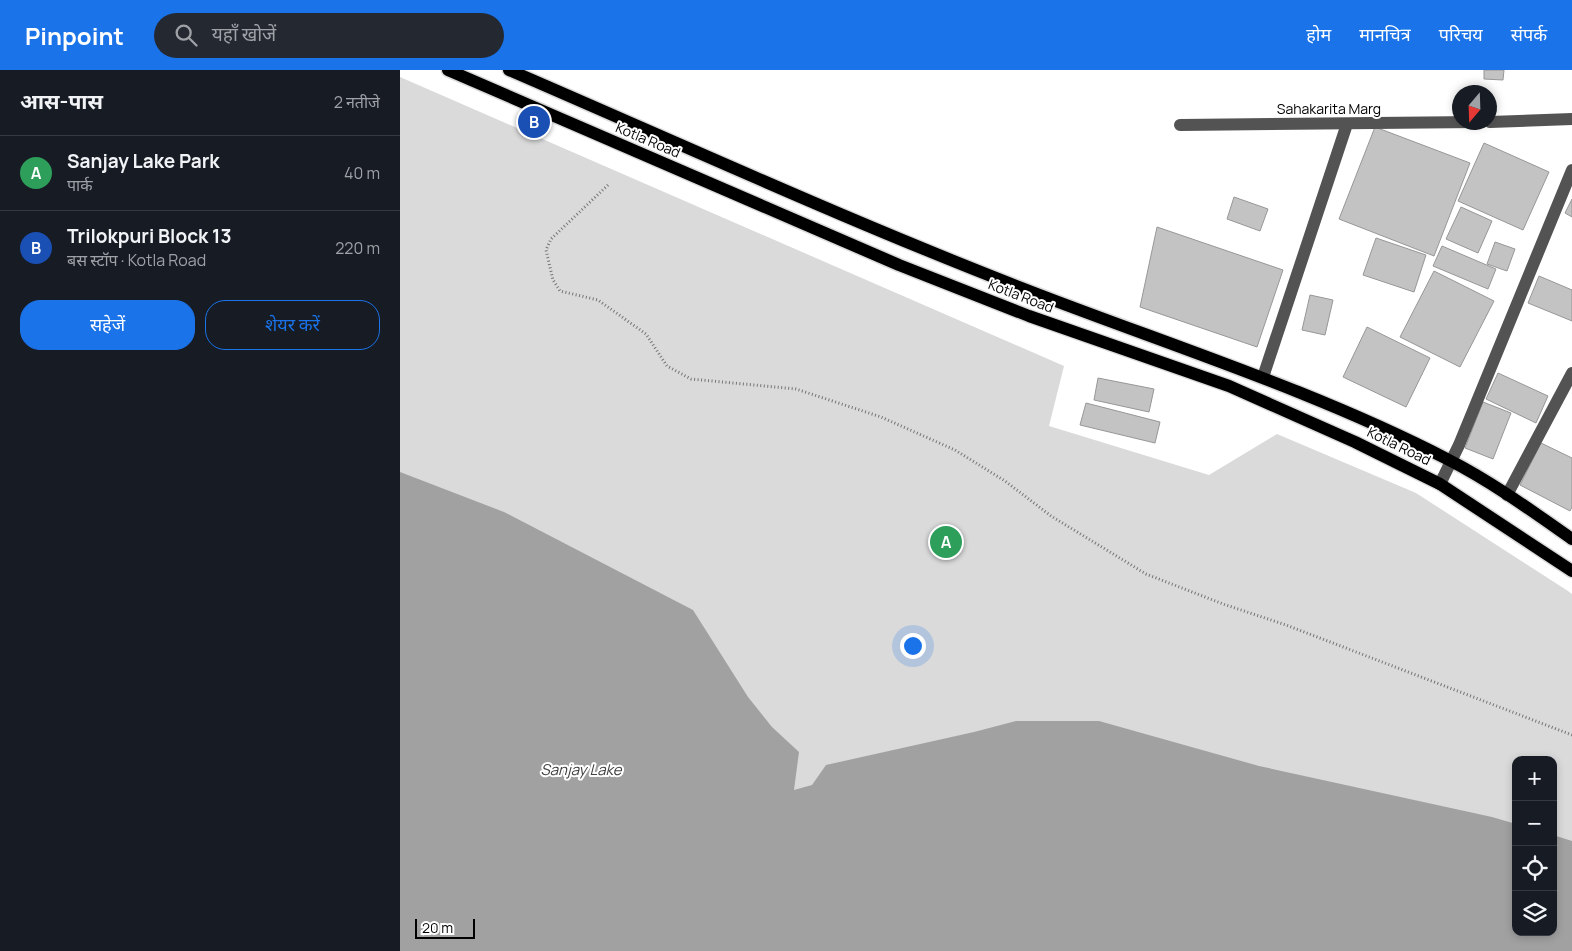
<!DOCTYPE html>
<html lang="hi">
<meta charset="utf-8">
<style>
:root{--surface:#171b24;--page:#242831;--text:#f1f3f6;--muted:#9ea1a6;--line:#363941;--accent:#1a73e8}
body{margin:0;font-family:Manrope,"Noto Sans Devanagari",sans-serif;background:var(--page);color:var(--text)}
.controls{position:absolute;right:15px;bottom:15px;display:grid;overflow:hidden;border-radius:10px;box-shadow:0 2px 8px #0003}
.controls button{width:45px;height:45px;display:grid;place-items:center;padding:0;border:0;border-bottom:1px solid var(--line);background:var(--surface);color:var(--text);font:25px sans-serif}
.compass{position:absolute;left:1052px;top:15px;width:45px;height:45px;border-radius:50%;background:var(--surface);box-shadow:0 2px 8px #0003;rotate:199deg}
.scale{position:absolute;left:15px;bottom:12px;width:60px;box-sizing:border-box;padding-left:5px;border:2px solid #000;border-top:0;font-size:14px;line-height:18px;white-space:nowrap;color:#000;-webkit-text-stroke:4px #fff;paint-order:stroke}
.you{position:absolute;left:512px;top:575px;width:18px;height:18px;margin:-12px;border:4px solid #fff;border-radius:50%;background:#1a73e8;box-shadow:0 0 0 8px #1a73e833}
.badge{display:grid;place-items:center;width:32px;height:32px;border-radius:50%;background:var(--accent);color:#fff;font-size:16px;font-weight:700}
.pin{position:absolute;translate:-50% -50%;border:2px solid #fff;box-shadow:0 1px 5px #0006}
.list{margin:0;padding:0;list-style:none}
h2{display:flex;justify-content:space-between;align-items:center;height:65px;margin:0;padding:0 20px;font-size:21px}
h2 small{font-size:16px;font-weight:400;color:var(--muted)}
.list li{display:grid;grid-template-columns:32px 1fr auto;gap:15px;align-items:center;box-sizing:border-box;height:75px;padding:0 20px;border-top:1px solid var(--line)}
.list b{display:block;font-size:19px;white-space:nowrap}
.list p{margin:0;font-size:16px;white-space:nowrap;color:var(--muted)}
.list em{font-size:16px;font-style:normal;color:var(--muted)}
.actions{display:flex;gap:10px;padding:15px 20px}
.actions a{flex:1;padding:11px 0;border:1px solid var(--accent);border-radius:20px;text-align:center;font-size:18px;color:var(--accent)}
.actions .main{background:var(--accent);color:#fff}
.icon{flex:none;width:28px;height:28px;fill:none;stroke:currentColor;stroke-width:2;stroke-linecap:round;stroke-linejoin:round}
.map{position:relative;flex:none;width:1172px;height:881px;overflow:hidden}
header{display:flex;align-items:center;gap:30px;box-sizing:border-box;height:70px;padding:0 25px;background:var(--accent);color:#fff}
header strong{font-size:24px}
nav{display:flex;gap:28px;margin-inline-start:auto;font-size:18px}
.search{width:350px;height:45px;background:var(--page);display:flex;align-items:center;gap:12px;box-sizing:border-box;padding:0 18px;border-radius:28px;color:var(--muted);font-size:19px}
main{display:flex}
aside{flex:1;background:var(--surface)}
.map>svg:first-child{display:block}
.green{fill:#dadada;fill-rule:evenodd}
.water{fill:#a1a1a1}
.building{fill:#c3c3c3;stroke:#979797}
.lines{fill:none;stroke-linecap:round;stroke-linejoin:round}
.major-casing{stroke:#dbdbdb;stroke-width:15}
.path{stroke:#757575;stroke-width:3;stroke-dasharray:1 2.5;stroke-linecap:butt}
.minor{stroke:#535353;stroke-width:12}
.major{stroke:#000;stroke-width:12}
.labels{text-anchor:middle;stroke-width:4;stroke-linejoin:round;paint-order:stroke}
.street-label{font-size:14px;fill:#000;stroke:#fff}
.water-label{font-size:15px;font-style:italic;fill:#424242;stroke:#fff}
</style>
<header>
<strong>Pinpoint</strong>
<div class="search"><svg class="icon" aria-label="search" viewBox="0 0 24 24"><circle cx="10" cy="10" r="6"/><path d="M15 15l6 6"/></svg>यहाँ खोजें</div>
<nav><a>होम</a><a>मानचित्र</a><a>परिचय</a><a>संपर्क</a></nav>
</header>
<main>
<aside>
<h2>आस-पास<small>2 नतीजे</small></h2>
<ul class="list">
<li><span class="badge" style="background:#2e9e5b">A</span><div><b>Sanjay Lake Park</b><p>पार्क</p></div><em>40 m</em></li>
<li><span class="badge" style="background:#1a4fb4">B</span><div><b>Trilokpuri Block 13</b><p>बस स्टॉप · Kotla Road</p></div><em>220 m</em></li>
</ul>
<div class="actions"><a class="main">सहेजें</a><a>शेयर करें</a></div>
</aside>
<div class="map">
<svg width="1172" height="881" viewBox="0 0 1172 881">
<rect width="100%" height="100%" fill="#fff"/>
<path class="green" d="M0,7L664,296L649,356L809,405L877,364L1016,423L1168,521L1172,524V881H0ZM1116,690H1153V862H1116Z"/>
<polygon class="water" points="0,402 104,442 293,540 348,627 372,657 399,682 394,720 412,715 426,695 574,662 616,651 699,651 859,696 1092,747 1116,754 1116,862 1153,862 1153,765 1172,771 1172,881 0,881"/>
<g class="building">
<polygon points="1084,0 1104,0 1103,10 1084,9"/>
<polygon points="975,57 1070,93 1034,186 939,149"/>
<polygon points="1084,73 1149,102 1123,160 1058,131"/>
<polygon points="834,127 868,139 860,161 827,149"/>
<polygon points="1172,129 1172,147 1165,143"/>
<polygon points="1061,137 1092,151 1078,183 1046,169"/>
<polygon points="757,157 883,200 857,277 740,237"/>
<polygon points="976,168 1026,185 1014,222 963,205"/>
<polygon points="1095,172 1115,179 1107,201 1087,194"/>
<polygon points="1042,176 1096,199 1088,219 1033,196"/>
<polygon points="1034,201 1094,231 1060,297 1000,267"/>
<polygon points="1139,206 1172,220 1172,251 1128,233"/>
<polygon points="910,225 933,230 925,265 902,260"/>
<polygon points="967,257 1030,288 1006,337 943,307"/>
<polygon points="1098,303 1148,326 1136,353 1086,329"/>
<polygon points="698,308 754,319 749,342 694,330"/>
<polygon points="1083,332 1111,343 1093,389 1065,378"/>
<polygon points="686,333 760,352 755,373 680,355"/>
<polygon points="1141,373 1172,388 1172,437 1170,441 1120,415"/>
</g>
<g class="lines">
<g class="major-casing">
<g id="major">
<polyline points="48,0 499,195 629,246 829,316 955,372 1040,414 1172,501"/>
<path d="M109,0C283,75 455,154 632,222C772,276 915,321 1049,390C1092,412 1132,441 1172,469"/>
</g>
</g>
<polyline class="path" points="208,115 151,169 146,180 153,210 160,221 198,230 246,264 267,296 291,309 396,319 481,347 555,380 605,411 651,446 746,504 823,534 886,555 1172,665"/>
<g class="minor">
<polyline points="1090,52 1172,49"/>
<polyline points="780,55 1078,52"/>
<polyline points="863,307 947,54"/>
<polyline points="1040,414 1059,375 1172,100"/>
<polyline points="1107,425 1172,303"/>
</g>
<use href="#major" class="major"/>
</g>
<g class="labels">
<g class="street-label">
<text x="929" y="44">Sahakarita Marg</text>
<text transform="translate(248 70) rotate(23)" y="5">Kotla Road</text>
<text transform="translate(621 226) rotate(21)" y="5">Kotla Road</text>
<text transform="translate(999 376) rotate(26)" y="5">Kotla Road</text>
</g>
<g class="water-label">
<text x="181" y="705">Sanjay Lake</text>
</g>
</g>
</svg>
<div class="controls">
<button>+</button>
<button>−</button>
<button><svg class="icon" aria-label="locate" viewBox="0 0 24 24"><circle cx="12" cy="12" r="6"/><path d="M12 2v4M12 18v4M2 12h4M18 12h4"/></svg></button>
<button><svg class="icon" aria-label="layers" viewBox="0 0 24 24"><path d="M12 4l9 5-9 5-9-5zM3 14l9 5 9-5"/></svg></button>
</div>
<svg class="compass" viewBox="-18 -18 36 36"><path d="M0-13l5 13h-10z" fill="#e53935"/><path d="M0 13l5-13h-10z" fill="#9ea1a6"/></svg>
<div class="scale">20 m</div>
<div class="you"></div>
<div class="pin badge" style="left:546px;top:472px;background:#2e9e5b">A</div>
<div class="pin badge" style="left:134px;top:52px;background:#1a4fb4">B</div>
</div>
</main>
